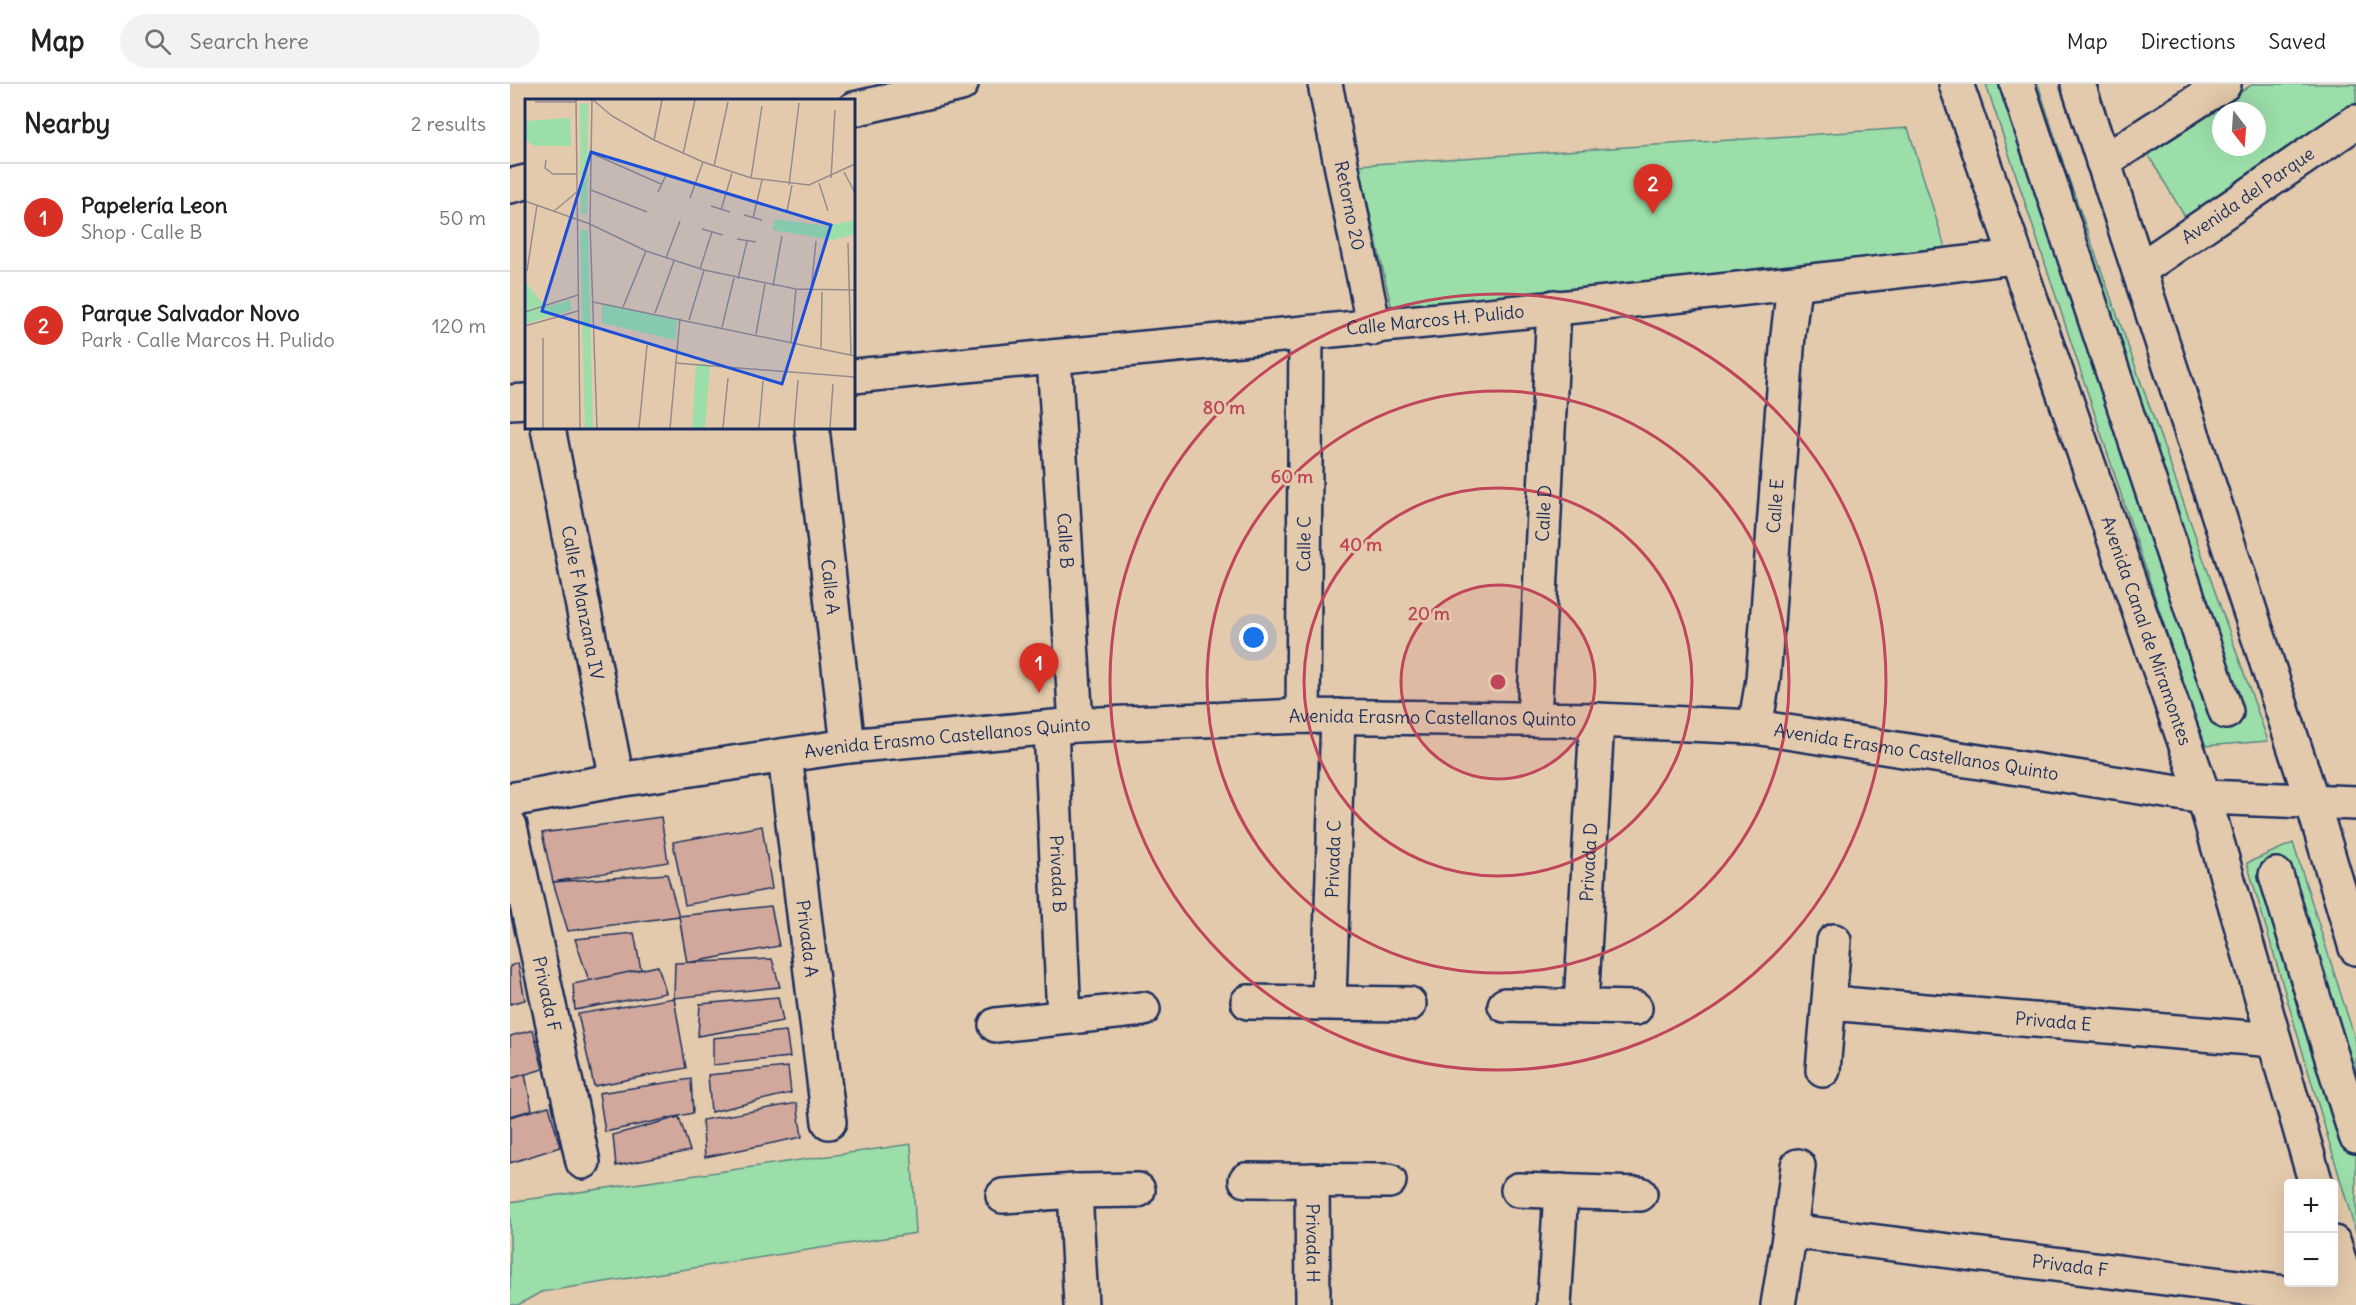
<!DOCTYPE html>
<meta charset="utf-8">
<style>
:root{--surface:#fff;--page:#f2f2f2;--text:#202124;--muted:#757577;--line:#e0e0e0;--accent:#d93025}
body{margin:0;font-family:Delius,sans-serif;background:var(--page);color:var(--text)}
.controls{position:absolute;right:18px;bottom:18px;display:grid;overflow:hidden;border-radius:6px;box-shadow:0 6px 24px #0002}
.controls button{width:54px;height:54px;display:grid;place-items:center;padding:0;border:0;border-bottom:2px solid var(--line);background:var(--surface);color:var(--text);font:30px sans-serif}
.compass{position:absolute;left:1702px;top:18px;width:54px;height:54px;border-radius:50%;background:var(--surface);box-shadow:0 6px 24px #0002;rotate:163deg}
.you{position:absolute;left:744px;top:554px;width:21px;height:21px;margin:-15px;border:4px solid #fff;border-radius:50%;background:#1a73e8;box-shadow:0 0 0 9px #1a73e833}
.badge{display:grid;place-items:center;width:39px;height:39px;border-radius:50%;background:var(--accent);color:#fff;font-size:20px;font-weight:700}
.pin{position:absolute;translate:-50% -50px;filter:drop-shadow(0 2px 3px #0008)}
.pin::after{content:'';position:absolute;top:32px;width:21px;height:18px;background:inherit;clip-path:polygon(0 0,100% 0,50% 100%)}
.list{margin:0;padding:0;list-style:none}
h2{display:flex;justify-content:space-between;align-items:center;height:78px;margin:0;padding:0 24px;font-size:26px}
h2 small{font-size:20px;font-weight:400;color:var(--muted)}
.list li{display:grid;grid-template-columns:39px 1fr auto;gap:18px;align-items:center;box-sizing:border-box;height:108px;padding:0 24px;border-top:2px solid var(--line)}
.list b{display:block;font-size:22px;white-space:nowrap}
.list p{margin:0;font-size:20px;white-space:nowrap;color:var(--muted)}
.list em{font-size:20px;font-style:normal;color:var(--muted)}
.icon{flex:none;width:33px;height:33px;fill:none;stroke:currentColor;stroke-width:2;stroke-linecap:round;stroke-linejoin:round}
.map{position:relative;flex:none;width:1846px;height:1221px;overflow:hidden}
header{display:flex;align-items:center;gap:36px;box-sizing:border-box;height:84px;padding:0 30px;background:var(--surface);border-bottom:2px solid var(--line)}
header strong{font-size:28px}
nav{display:flex;gap:33px;margin-inline-start:auto;font-size:21px}
.search{width:420px;height:54px;background:var(--page);display:flex;align-items:center;gap:15px;box-sizing:border-box;padding:0 21px;border-radius:33px;color:var(--muted);font-size:22px}
main{display:flex}
aside{flex:1;background:var(--surface)}
.map>svg:first-child{display:block}
.green{fill:#9bdea9;stroke:#5b8684;stroke-width:1.5;fill-rule:evenodd}
.building{fill:#d1a89b;stroke:#1b2f5e;stroke-width:1.5}
.lines{fill:none;stroke-linecap:round;stroke-linejoin:round}
.minor-casing{stroke:#1b2f5e;stroke-width:38}
.major-casing{stroke:#1b2f5e;stroke-width:38}
.minor{stroke:#e4caac;stroke-width:33}
.major{stroke:#e4caac;stroke-width:33}
.ring{fill:none;stroke:#bf465b;stroke-width:3}
.labels{text-anchor:middle;stroke-width:5;stroke-linejoin:round;paint-order:stroke}
.street-label{font-size:18px;fill:#1b2f5e;stroke:#e4caac}
.inset-road{fill:none;stroke:#948c8d;stroke-width:1.5}
.view{fill:#1d4ed8;fill-opacity:0.15;stroke:#1d4ed8;stroke-width:3}
.inset-edge{fill:none;stroke:#1b2f5e;stroke-width:3}
.centre{fill:#bf465b;stroke:#e4caac;stroke-width:3}
.ring-label{font-size:18px;text-anchor:middle;font-weight:bold;fill:#bf465b;stroke:#e4caac;stroke-width:5;stroke-linejoin:round;paint-order:stroke}
</style>
<header>
<strong>Map</strong>
<div class="search"><svg class="icon" aria-label="search" viewBox="0 0 24 24"><circle cx="10" cy="10" r="6"/><path d="M15 15l6 6"/></svg>Search here</div>
<nav><a>Map</a><a>Directions</a><a>Saved</a></nav>
</header>
<main>
<aside>
<h2>Nearby<small>2 results</small></h2>
<ul class="list">
<li><span class="badge">1</span><div><b>Papelería Leon</b><p>Shop · Calle B</p></div><em>50 m</em></li>
<li><span class="badge">2</span><div><b>Parque Salvador Novo</b><p>Park · Calle Marcos H. Pulido</p></div><em>120 m</em></li>
</ul>
</aside>
<div class="map">
<svg width="1846" height="1221" viewBox="0 0 1846 1221">
<rect width="100%" height="100%" fill="#e4caac"/>
<filter id="ink" filterUnits="userSpaceOnUse"><feTurbulence type="fractalNoise" baseFrequency=".0167" numOctaves="2"/><feDisplacementMap in="SourceGraphic" scale="12" xChannelSelector="R" yChannelSelector="G"/><feConvolveMatrix kernelMatrix="1 2 1 2 8 2 1 2 1" color-interpolation-filters="sRGB"/></filter>
<g filter="url(#ink)">
<g class="green">
<polygon points="1476,0 1528,0 1555,84 1758,657 1694,662"/>
<path d="M1743,0H1846V45L1827,33L1675,133L1637,69ZM1711,27H1747V63H1711Z"/>
<polygon points="1398,44 1440,179 881,222 849,81"/>
<polygon points="1783,759 1846,958 1846,1149 1737,779"/>
<polygon points="401,1060 406,1149 31,1208 8,1221 0,1221 0,1118"/>
</g>
<g class="building">
<polygon points="151,733 158,778 43,798 32,749"/>
<polygon points="252,742 262,805 175,821 163,758"/>
<polygon points="157,790 169,832 58,847 43,798"/>
<polygon points="261,822 269,862 177,879 169,832"/>
<polygon points="124,849 131,886 79,897 65,855"/>
<polygon points="262,875 270,903 164,914 165,879"/>
<polygon points="8,879 15,916 0,920 0,882"/>
<polygon points="148,882 156,909 65,926 63,900"/>
<polygon points="268,913 273,937 188,952 190,920"/>
<polygon points="164,914 176,984 84,1002 68,930"/>
<polygon points="23,946 33,985 0,995 0,952"/>
<polygon points="276,947 280,973 203,981 203,954"/>
<polygon points="278,983 281,1009 201,1028 198,991"/>
<polygon points="15,990 22,1026 0,1032 0,995"/>
<polygon points="181,995 183,1029 95,1048 89,1009"/>
<polygon points="287,1019 292,1053 195,1073 192,1036"/>
<polygon points="39,1022 50,1063 0,1079 0,1033"/>
<polygon points="169,1033 180,1067 106,1082 103,1051"/>
</g>
<g class="lines">
<g class="minor-casing">
<g id="minor">
<path id="s1" d="M815,0L864,244"/>
<polyline points="1507,0 1716,628"/>
<polyline points="344,25 451,0"/>
<polyline points="1593,78 1714,0"/>
<polyline points="0,102 16,98"/>
<path id="s2" d="M1629,186L1846,38"/>
<path id="s3" d="M544,273L566,641"/>
<path id="s4" d="M344,292C731,254 1119,221 1505,173"/>
<polyline points="0,318 16,317"/>
<path id="s5" d="M38,344L107,696"/>
<path id="s6" d="M302,344L338,662"/>
<path id="s7" d="M793,632L796,249"/>
<path id="s8" d="M1024,635L1044,223"/>
<path id="s9" d="M1245,643L1253,596L1278,251L1284,201"/>
<path id="s10" d="M541,644L554,933"/>
<path id="s11" d="M275,672L319,1038"/>
<path id="s12" d="M0,716L107,696L338,662L566,641L793,632L1087,636L1245,643L1694,713L1846,719"/>
<path id="s13" d="M0,742L73,1078"/>
<polyline points="1766,791 1846,1052"/>
<path id="s14" d="M819,917L828,632"/>
<polyline points="738,918 899,920"/>
<path id="s15" d="M1320,919L1764,956"/>
<polyline points="995,921 1125,924"/>
<path id="s16" d="M1071,922L1087,636"/>
<polyline points="486,941 633,925"/>
<polyline points="1313,986 1324,857"/>
<polyline points="736,1096 879,1097"/>
<path id="s17" d="M802,1096L803,1221"/>
<polyline points="1008,1106 1130,1110"/>
<polyline points="565,1107 571,1221"/>
<polyline points="493,1112 565,1107 628,1106"/>
<path id="s18" d="M1280,1147L1840,1217"/>
<polyline points="1044,1221 1051,1107"/>
<polyline points="1268,1221 1280,1147 1288,1082"/>
</g>
</g>
<g class="major-casing">
<g id="major">
<path id="s19" d="M1446,0L1694,713L1806,1100"/>
<polyline points="1568,0 1802,717 1846,864"/>
<polyline points="1824,1159 1842,1221"/>
</g>
</g>
<use href="#minor" class="minor"/>
<use href="#major" class="major"/>
</g>
</g>
<circle cx="988" cy="598" r="97" fill="#bf465b" fill-opacity=".12"/>
<g class="ring">
<circle cx="988" cy="598" r="97"/>
<circle cx="988" cy="598" r="194"/>
<circle cx="988" cy="598" r="291"/>
<circle cx="988" cy="598" r="388"/>
</g>
<g class="labels">
<g class="street-label">
<text dy="6" stroke="none"><textPath href="#s2" startOffset="132">Avenida del Parque</textPath></text>
<text dy="6" stroke="none"><textPath href="#s1" startOffset="124">Retorno 20</textPath></text>
<text dy="6" stroke="none"><textPath href="#s4" startOffset="584">Calle Marcos H. Pulido</textPath></text>
<text dy="6" stroke="none"><textPath href="#s9" startOffset="222">Calle E</textPath></text>
<text dy="6" stroke="none"><textPath href="#s8" startOffset="206">Calle D</textPath></text>
<text dy="6" stroke="none"><textPath href="#s3" startOffset="184">Calle B</textPath></text>
<text dy="6" stroke="none"><textPath href="#s7" startOffset="172">Calle C</textPath></text>
<text dy="6" stroke="none"><textPath href="#s6" startOffset="160">Calle A</textPath></text>
<text dy="6" stroke="none"><textPath href="#s5" startOffset="178">Calle F Manzana IV</textPath></text>
<text dy="6" stroke="none"><textPath href="#s19" startOffset="579">Avenida Canal de Miramontes</textPath></text>
<text dy="6" stroke="none"><textPath href="#s12" startOffset="928">Avenida Erasmo Castellanos Quinto</textPath></text>
<text dy="6" stroke="none"><textPath href="#s12" startOffset="442">Avenida Erasmo Castellanos Quinto</textPath></text>
<text dy="6" stroke="none"><textPath href="#s12" startOffset="1414">Avenida Erasmo Castellanos Quinto</textPath></text>
<text dy="6" stroke="none"><textPath href="#s14" startOffset="142">Privada C</textPath></text>
<text dy="6" stroke="none"><textPath href="#s16" startOffset="144">Privada D</textPath></text>
<text dy="6" stroke="none"><textPath href="#s10" startOffset="146">Privada B</textPath></text>
<text dy="6" stroke="none"><textPath href="#s11" startOffset="184">Privada A</textPath></text>
<text dy="6" stroke="none"><textPath href="#s13" startOffset="172">Privada F</textPath></text>
<text dy="6" stroke="none"><textPath href="#s15" startOffset="224">Privada E</textPath></text>
<text dy="6" stroke="none"><textPath href="#s17" startOffset="63">Privada H</textPath></text>
<text dy="6" stroke="none"><textPath href="#s18" startOffset="282">Privada F</textPath></text>
</g>
</g>
<g transform="translate(15 15)">
<rect width="330" height="330" fill="#e4caac"/>
<path d="M55,4L63,5L62,115H56ZM45,19L46,47H10L0,41V22ZM250,120L301,127L330,121V135L308,141L247,131ZM55,130L63,132L68,329H60ZM0,183L21,208L45,201L47,211L0,225ZM77,205L152,221L150,241L77,224ZM171,265L185,266L180,329H167Z" fill="#9bdea9"/>
<path class="inset-road" d="M51,1L55,329M67,1L65,125L72,329M68,1L87,17L129,41L178,63L226,79L284,86L330,65M10,3H51M129,41L137,1M66,54L136,85M158,55L170,1M21,61L20,69L28,75H51M189,67L203,3M319,73L330,94M226,79L237,7M306,79L310,11M294,84L303,112M264,86L274,4M66,91L122,113M133,93L142,74M165,99L178,63M0,102L65,125L121,152L179,171L271,190L330,191M186,107L205,113M196,111L207,74M29,112L52,93M262,112L267,86M219,116L237,121M228,119L237,81M177,130L198,136M212,140L231,143M323,144L326,256M141,159L155,122M175,170L187,133M2,172L12,106M213,180L222,142M248,187L257,137M286,192L291,142M68,203L330,257M98,208L121,152M0,213L53,196M130,214L149,162M164,221L179,171M0,227L53,212M197,228L209,179M231,235L240,185M18,239V329M266,243L271,190M296,249L297,193M150,264L330,278M114,329L122,246M145,329L155,219M198,329L203,279M234,329L238,282M269,329L273,281M305,329L308,285"/>
<path class="view" d="M66,53L306,126L257,285L17,212Z"/>
<rect width="330" height="330" class="inset-edge"/>
</g>
<circle cx="988" cy="598" r="9" class="centre"/>
<g class="ring-label">
<text x="714" y="330">80 m</text>
<text x="782" y="399">60 m</text>
<text x="851" y="467">40 m</text>
<text x="919" y="536">20 m</text>
</g>
</svg>
<div class="controls">
<button>+</button>
<button>−</button>
</div>
<svg class="compass" viewBox="-18 -18 36 36"><path d="M0-13l5 13h-10z" fill="#e53935"/><path d="M0 13l5-13h-10z" fill="#757577"/></svg>
<div class="you"></div>
<div class="pin badge" style="left:529px;top:609px">1</div>
<div class="pin badge" style="left:1143px;top:130px">2</div>
</div>
</main>
